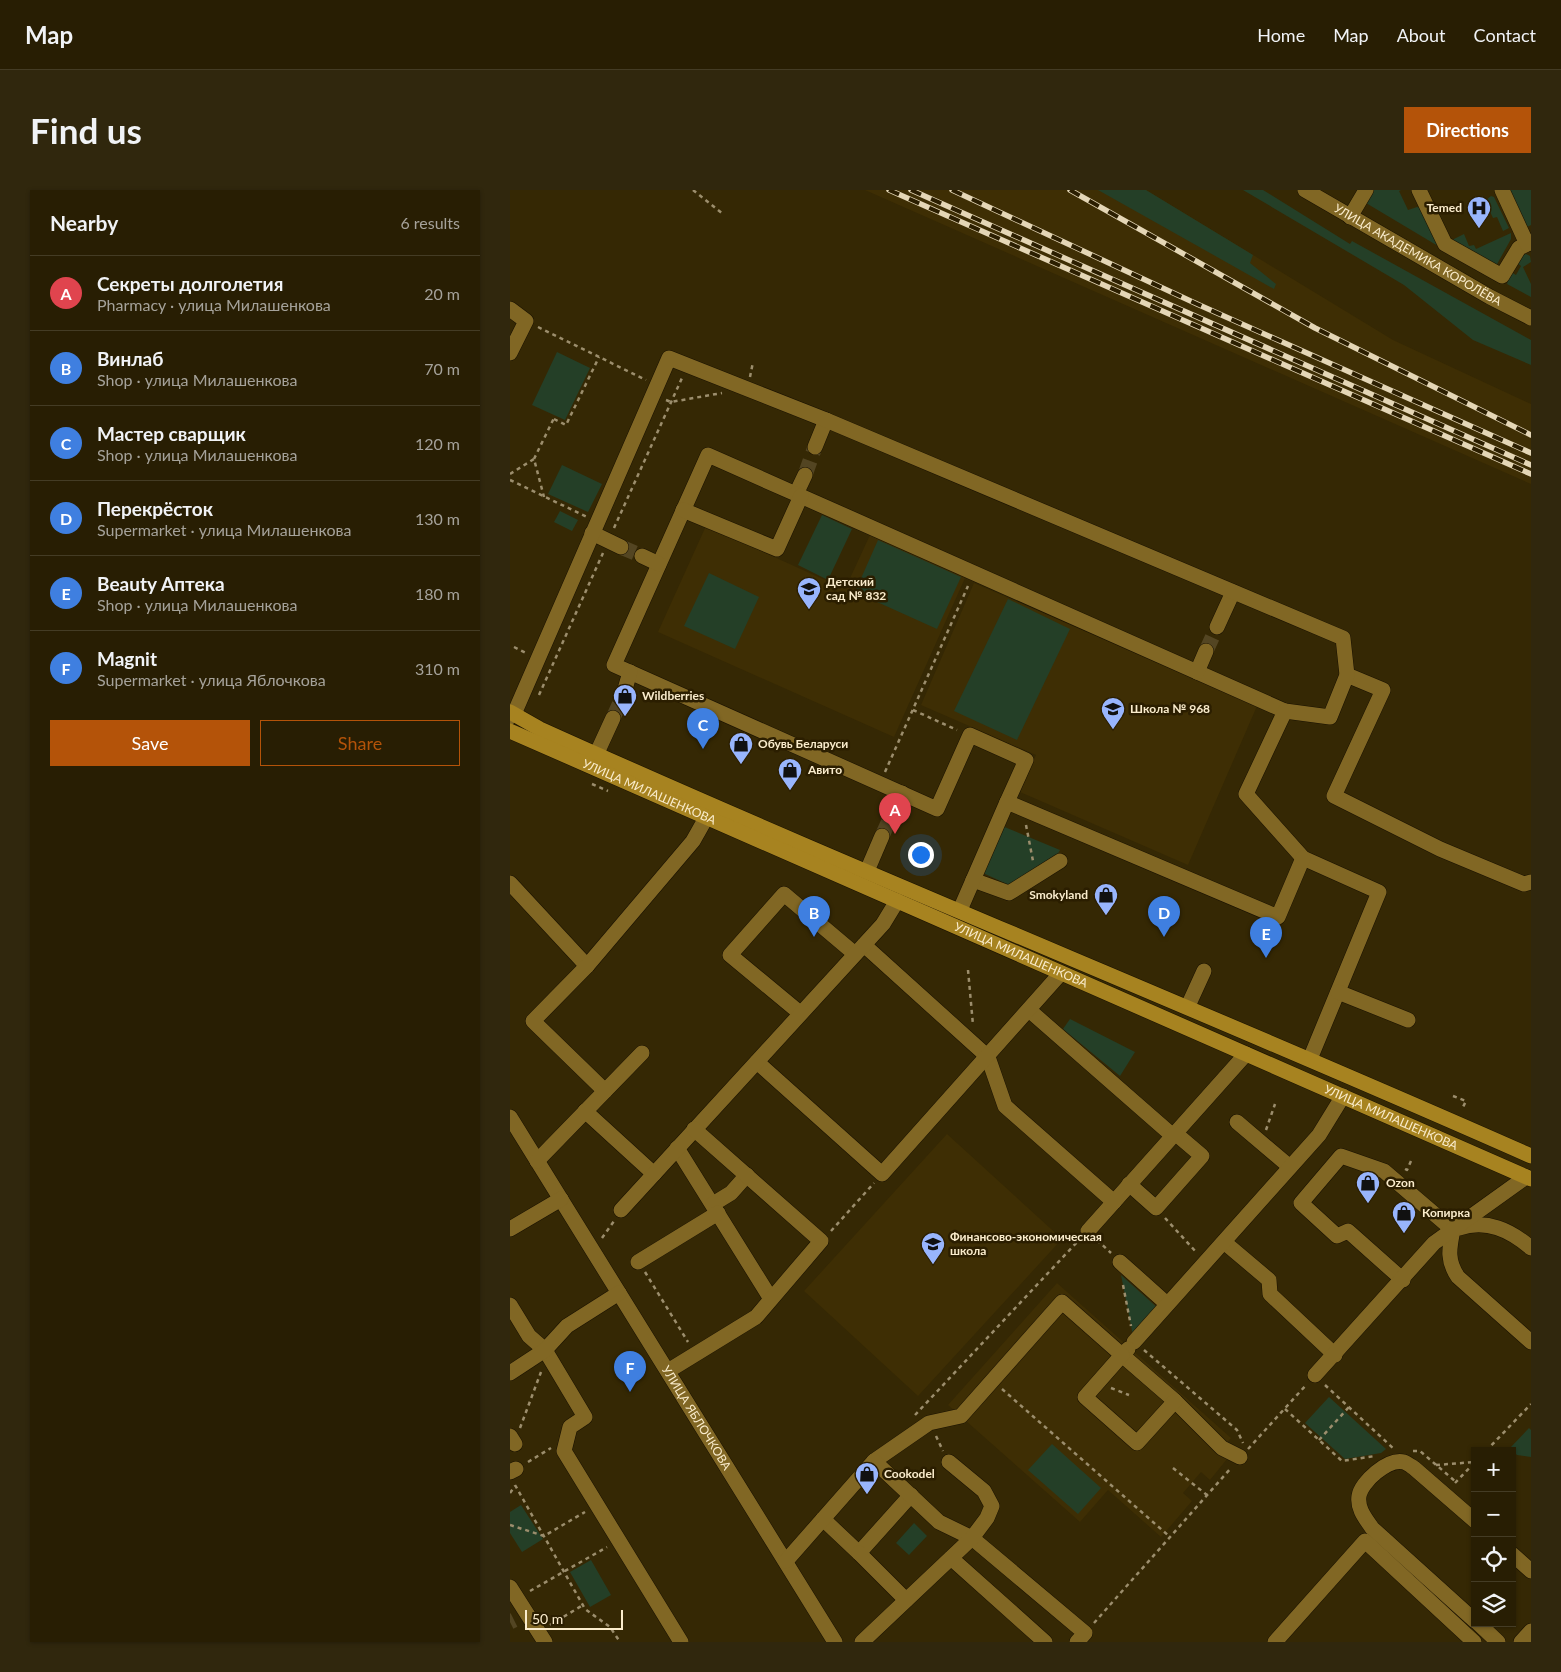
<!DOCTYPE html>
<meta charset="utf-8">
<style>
:root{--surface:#281e03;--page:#30270d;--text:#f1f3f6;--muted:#a5a29a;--line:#443c25;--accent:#b45309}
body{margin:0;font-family:Lato,sans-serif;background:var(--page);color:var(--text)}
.controls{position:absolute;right:15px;bottom:15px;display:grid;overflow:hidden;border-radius:0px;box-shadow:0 1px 4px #0004}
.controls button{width:45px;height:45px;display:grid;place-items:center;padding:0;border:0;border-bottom:1px solid var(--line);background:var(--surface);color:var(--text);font:25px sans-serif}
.scale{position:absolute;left:15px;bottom:12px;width:98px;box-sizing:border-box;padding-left:5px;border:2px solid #faeccc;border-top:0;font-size:14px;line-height:18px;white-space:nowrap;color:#faeccc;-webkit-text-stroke:4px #2b1e00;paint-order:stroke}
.you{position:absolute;left:410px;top:664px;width:18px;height:18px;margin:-12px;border:4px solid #fff;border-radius:50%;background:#1a73e8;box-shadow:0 0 0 8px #1a73e833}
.badge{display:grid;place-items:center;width:32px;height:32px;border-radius:50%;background:var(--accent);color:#fff;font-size:16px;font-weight:700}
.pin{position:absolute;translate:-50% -41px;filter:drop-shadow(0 1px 2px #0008)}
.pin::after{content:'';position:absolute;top:26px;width:18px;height:15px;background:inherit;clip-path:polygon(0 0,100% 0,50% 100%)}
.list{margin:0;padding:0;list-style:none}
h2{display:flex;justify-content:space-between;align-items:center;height:65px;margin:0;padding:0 20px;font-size:21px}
h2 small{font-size:16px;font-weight:400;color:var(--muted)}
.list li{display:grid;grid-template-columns:32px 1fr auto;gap:15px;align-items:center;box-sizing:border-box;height:75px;padding:0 20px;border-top:1px solid var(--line)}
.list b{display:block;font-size:19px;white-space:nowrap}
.list p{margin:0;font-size:16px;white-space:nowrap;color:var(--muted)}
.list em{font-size:16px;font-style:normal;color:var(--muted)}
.actions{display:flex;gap:10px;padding:15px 20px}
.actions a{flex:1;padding:11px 0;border:1px solid var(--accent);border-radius:0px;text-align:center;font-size:18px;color:var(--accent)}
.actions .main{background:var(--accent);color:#fff}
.icon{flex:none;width:28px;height:28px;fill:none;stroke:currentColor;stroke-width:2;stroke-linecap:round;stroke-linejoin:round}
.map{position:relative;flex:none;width:1021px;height:1452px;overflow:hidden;border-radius:0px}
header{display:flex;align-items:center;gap:30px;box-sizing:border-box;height:70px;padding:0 25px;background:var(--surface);border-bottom:1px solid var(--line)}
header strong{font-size:24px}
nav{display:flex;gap:28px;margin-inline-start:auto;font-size:18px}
.intro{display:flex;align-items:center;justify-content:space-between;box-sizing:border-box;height:120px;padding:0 30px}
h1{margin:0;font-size:35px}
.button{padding:12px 22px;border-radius:0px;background:var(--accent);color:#fff;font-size:18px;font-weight:700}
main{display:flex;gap:30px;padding:0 30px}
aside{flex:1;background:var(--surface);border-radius:0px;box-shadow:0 1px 4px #0004}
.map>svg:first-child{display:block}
.built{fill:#3e2e04}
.green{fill:#243f27}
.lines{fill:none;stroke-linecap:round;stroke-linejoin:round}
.minor-tunnel{stroke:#534522;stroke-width:15;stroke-dasharray:15 8;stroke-linecap:butt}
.minor-casing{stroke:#191101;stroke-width:16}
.major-casing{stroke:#191101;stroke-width:16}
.path{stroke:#9c8e6d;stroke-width:2.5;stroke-dasharray:4 4;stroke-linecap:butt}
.minor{stroke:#816724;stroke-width:15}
.major{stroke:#a78320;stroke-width:15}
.rail-casing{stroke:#e4d6b6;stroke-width:5.5}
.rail{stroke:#2b1e00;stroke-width:4;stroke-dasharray:11;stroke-linecap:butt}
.labels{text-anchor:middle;stroke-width:5;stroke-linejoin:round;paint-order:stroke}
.poi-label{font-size:12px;font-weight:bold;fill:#faeccc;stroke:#2b1e00;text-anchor:start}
.street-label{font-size:12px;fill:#faeccc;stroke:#2b1e00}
</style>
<header>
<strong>Map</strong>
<nav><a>Home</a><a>Map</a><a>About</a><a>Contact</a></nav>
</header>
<div class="intro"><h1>Find us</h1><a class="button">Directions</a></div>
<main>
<aside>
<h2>Nearby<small>6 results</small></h2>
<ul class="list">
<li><span class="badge" style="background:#e0444e">A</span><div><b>Секреты долголетия</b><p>Pharmacy · улица Милашенкова</p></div><em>20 m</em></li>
<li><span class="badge" style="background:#3f7fe0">B</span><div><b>Винлаб</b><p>Shop · улица Милашенкова</p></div><em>70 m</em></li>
<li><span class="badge" style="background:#3f7fe0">C</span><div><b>Мастер сварщик</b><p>Shop · улица Милашенкова</p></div><em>120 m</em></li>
<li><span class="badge" style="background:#3f7fe0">D</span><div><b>Перекрёсток</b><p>Supermarket · улица Милашенкова</p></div><em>130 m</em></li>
<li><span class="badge" style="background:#3f7fe0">E</span><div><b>Beauty Аптека</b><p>Shop · улица Милашенкова</p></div><em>180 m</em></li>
<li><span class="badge" style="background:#3f7fe0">F</span><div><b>Magnit</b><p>Supermarket · улица Яблочкова</p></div><em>310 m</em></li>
</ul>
<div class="actions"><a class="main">Save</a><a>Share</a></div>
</aside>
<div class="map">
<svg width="1021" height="1452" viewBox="0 0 1021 1452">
<rect width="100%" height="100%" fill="#352804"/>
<g class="built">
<polygon points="355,0 636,0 883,150 1021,214 1021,294"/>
<polygon points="196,336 335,399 360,345 455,388 384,547 148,442"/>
<polygon points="464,393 747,516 678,675 510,602 526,565 411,515"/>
<polygon points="437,944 552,1049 408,1206 294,1101"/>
<polygon points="547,1093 721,1248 712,1258 717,1269 700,1290 691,1282 673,1303 682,1311 651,1347 598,1300 570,1332 438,1215"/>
</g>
<g class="green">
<polygon points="588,0 636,0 743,65 740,73 766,94 764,99"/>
<polygon points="733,0 753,0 840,54 842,51 1021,150 1021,175 963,150 894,95"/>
<polygon points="864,0 891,0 889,1 898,20 907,17 911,18 928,56 856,13"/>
<polygon points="997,0 1021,0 1021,35 1015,38"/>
<polygon points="981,6 984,7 999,38 993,41 987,27 983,28 975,11"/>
<polygon points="1001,43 1001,49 986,76 940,51 954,44 959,56 964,55 966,59"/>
<polygon points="1016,64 1020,66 1021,72 1013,77 1021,94 1021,107 997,94 1001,82 1006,85 1011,76 1007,73 1010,67"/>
<polygon points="47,162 80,178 55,230 22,215"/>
<polygon points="52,275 92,294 78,322 38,304"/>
<polygon points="50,321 68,330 62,341 44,332"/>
<polygon points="312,325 342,339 318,390 288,375"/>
<polygon points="368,350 451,387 427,439 345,402"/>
<polygon points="199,383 249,407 225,459 174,436"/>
<polygon points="498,409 560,439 507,550 444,521"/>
<polygon points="492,636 550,660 543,672 499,695 473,683"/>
<polygon points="560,829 625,862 610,886 553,839"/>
<polygon points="611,1085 650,1120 624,1151"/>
<polygon points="819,1207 876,1259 871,1263 835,1269 795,1233"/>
<polygon points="1019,1238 1021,1240 1021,1267 1007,1265 1000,1258"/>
<polygon points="542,1254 591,1298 568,1324 518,1280"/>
<polygon points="11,1315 33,1349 12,1362 0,1343 0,1322"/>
<polygon points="404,1333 417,1346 399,1365 386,1353"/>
<polygon points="81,1370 101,1405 80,1417 60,1382"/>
</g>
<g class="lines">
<g class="minor-tunnel">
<polyline points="295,285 305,257"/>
<polyline points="111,357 132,366"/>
<polyline points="696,461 707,437"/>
<polyline points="103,528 113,506"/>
<polyline points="372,646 382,624"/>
<polyline points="0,1432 4,1430"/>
</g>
<g class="minor-casing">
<g id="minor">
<path id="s1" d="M795,0L980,107L1021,128"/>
<polyline points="909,0 935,54 992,86 1009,58 1021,52"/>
<polyline points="992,0 1017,54"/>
<polyline points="840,27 856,0"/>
<polyline points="0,119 16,131 0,163"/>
<polyline points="305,257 316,230"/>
<polyline points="295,285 286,304 198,265 104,475 427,619 460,545 516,570 497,612"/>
<polyline points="286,304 775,521"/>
<polyline points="173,320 267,359 291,306"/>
<polyline points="82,343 111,357"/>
<polyline points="132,366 149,374"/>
<polyline points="707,437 723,402"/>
<polyline points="687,482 696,461"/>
<polyline points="837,485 873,500 824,606 930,659 1014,694 1021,692"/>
<polyline points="113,506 120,482"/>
<polyline points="0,527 4,524 159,168 316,230 833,448 837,485 820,527 775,521 736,604 793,668 869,702 800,869"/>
<polyline points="86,565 103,528"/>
<polyline points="382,624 392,603"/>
<polyline points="357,681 372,646"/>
<polyline points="463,690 499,703 550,671"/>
<polyline points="0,693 77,776"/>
<polyline points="450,720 497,612 768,727 793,668"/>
<polyline points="354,755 478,867 495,916 604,1012"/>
<polyline points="828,802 898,830"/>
<polyline points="678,816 694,781"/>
<polyline points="519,820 663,946"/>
<polyline points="290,823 220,765 274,704 345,764"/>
<polyline points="247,872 372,984 551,783"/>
<polyline points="95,901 23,831 77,776 183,651 196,628"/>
<polyline points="75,921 144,984"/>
<path id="s2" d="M0,927L325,1452"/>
<polyline points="727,932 780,977"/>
<polyline points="167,958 261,1109"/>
<polyline points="27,971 132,863"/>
<polyline points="619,994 646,1018 692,966 665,943"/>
<polyline points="203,1014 221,1003 237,985"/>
<polyline points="111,1020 373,734 387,711"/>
<path d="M949,1038C977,1029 1000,1040 1021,1058"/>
<polyline points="0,1039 51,1009"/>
<path d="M943,1040C939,1059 937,1071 948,1087L1021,1152"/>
<polyline points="578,1041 736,864"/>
<polyline points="714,1052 759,1090 760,1104 825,1165"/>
<polyline points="128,1072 208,1023"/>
<polyline points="610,1072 657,1114"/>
<polyline points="893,1090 838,1041 827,1046 791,1013 831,966 874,981 943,1040"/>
<polyline points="0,1115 19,1146 35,1160 75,1227 60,1237 54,1261 171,1452"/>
<polyline points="624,1152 809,945 833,906"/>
<polyline points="618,1159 612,1165 665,1211 712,1258 730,1267"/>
<polyline points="158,1181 246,1127 311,1051 184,939"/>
<polyline points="0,1183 35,1160 57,1136 109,1103"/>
<polyline points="805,1185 924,1053 1016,987"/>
<polyline points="0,1246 5,1254"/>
<polyline points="364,1271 419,1233 451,1226 552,1112 612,1165 575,1207 627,1253 665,1211"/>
<polyline points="0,1282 6,1279"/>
<polyline points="313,1329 349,1363 401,1305"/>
<path d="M965,1331L904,1278C901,1276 897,1273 894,1272C878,1268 851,1292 849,1306C847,1319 856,1329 862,1338L965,1431"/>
<polyline points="349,1363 396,1410"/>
<polyline points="1002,1364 1021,1381"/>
<polyline points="441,1368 535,1452"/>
<polyline points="276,1371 364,1271 429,1332 462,1348 575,1443 567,1452"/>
<polyline points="0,1397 35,1452"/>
<polyline points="968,1433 988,1452"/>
<polyline points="352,1452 462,1348 477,1328 482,1316 474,1301 439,1272"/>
<polyline points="765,1452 855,1351 964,1452"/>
<polyline points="1011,1452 1021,1441"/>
</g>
</g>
<g class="major-casing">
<g id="major">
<path d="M0,522L30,539C358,687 692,820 1021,966"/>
<path id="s3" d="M0,541L1021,989"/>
</g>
</g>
<g class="path">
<polyline points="183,0 213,24"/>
<polyline points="28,137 136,190"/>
<polyline points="240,187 243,172"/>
<polyline points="156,210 161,212 212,203"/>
<polyline points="44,229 56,235 89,167"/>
<polyline points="24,269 45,226"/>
<polyline points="0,284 24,269 34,307"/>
<polyline points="0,290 77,327"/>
<polyline points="104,338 172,188"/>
<polyline points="4,457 16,463"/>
<polyline points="29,505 93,363"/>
<polyline points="403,520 447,540"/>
<polyline points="375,582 458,396"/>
<polyline points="82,594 98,601"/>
<polyline points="516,635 523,671"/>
<polyline points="458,780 463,835"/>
<polyline points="943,906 956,911 953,917"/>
<polyline points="756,940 765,914"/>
<polyline points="895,979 897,980 901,971"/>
<polyline points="655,1028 687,1063"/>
<polyline points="321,1041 364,993"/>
<polyline points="92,1048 104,1031"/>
<polyline points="587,1050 601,1063"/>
<polyline points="135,1082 178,1152"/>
<polyline points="613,1095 621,1136"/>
<polyline points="634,1160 727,1240 733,1253"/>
<polyline points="815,1195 884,1259"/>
<polyline points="601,1198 619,1205"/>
<polyline points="492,1199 660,1347"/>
<polyline points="775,1219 832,1271 865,1266"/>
<polyline points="405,1225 569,1050"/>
<polyline points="10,1238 31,1182"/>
<polyline points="426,1246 433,1261"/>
<polyline points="809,1250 839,1217"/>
<polyline points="738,1259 797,1194"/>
<polyline points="903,1261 910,1261 946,1292"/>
<polyline points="976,1261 1021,1214"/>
<polyline points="18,1272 41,1258"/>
<polyline points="926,1275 965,1272"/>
<polyline points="663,1278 697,1305"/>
<polyline points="945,1293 965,1272"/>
<polyline points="5,1295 75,1419 100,1437 110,1452"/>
<polyline points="0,1303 5,1296"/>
<polyline points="0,1335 34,1346 75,1322"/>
<polyline points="20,1401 97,1357"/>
<polyline points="584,1433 721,1278"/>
<polyline points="40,1435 73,1415"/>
</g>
<use href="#minor" class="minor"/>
<use href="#major" class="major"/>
<g class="rail-casing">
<g id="rail">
<polyline points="379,0 1021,284"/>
<polyline points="401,0 1021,275"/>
<polyline points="442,0 687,114 1021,263"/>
<polyline points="560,0 805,138 1021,245"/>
</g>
</g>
<use href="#rail" class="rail"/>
</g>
<defs>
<g id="hospital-pin" transform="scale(1.25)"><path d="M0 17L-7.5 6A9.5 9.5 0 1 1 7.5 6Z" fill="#98b5fd" stroke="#2b1e00"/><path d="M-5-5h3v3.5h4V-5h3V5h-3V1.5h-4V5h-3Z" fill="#111"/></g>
<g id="school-pin" transform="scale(1.25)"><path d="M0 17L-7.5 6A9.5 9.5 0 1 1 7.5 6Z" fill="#98b5fd" stroke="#2b1e00"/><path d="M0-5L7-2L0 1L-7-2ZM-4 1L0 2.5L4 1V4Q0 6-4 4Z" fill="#111"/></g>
<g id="shop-pin" transform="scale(1.25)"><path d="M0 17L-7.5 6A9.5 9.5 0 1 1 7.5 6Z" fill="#98b5fd" stroke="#2b1e00"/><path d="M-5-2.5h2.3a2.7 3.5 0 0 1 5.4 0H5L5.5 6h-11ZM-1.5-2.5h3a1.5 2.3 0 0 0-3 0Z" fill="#111"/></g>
</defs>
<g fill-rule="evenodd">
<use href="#hospital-pin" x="969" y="18"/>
<use href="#school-pin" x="299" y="399"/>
<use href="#shop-pin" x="115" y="506"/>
<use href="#school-pin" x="603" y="519"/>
<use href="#shop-pin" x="231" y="554"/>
<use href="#shop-pin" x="280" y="580"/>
<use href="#shop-pin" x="596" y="705"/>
<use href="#shop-pin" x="858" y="993"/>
<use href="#shop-pin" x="894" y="1023"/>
<use href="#school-pin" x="423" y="1054"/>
<use href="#shop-pin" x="357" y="1284"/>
</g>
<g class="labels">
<g class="poi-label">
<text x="952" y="22" text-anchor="end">Temed</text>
<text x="316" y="396">Детский<tspan x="316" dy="14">сад № 832</tspan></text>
<text x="132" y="510">Wildberries</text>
<text x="620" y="523">Школа № 968</text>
<text x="248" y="558">Обувь Беларуси</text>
<text x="298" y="584">Авито</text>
<text x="578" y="709" text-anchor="end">Smokyland</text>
<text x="876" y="997">Ozon</text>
<text x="912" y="1027">Копирка</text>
<text x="440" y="1051">Финансово-экономическая<tspan x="440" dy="14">школа</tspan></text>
<text x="374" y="1288">Cookodel</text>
</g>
<g class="street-label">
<text dy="4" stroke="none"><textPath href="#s1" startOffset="130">УЛИЦА АКАДЕМИКА КОРОЛЁВА</textPath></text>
<text dy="4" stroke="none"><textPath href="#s3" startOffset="152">УЛИЦА МИЛАШЕНКОВА</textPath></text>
<text dy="4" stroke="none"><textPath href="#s3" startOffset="558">УЛИЦА МИЛАШЕНКОВА</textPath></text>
<text dy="4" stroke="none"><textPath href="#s3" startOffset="962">УЛИЦА МИЛАШЕНКОВА</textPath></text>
<text dy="4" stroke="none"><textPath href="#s2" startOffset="354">УЛИЦА ЯБЛОЧКОВА</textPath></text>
</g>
</g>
</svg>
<div class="controls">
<button>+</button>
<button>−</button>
<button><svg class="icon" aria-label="locate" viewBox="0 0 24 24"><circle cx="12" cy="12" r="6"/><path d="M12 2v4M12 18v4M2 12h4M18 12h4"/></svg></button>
<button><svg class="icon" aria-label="layers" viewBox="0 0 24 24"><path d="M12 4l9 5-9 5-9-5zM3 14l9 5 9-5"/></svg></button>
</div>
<div class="scale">50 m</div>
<div class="you"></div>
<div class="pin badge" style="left:385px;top:644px;background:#e0444e">A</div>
<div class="pin badge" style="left:304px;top:747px;background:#3f7fe0">B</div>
<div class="pin badge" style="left:193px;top:559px;background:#3f7fe0">C</div>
<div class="pin badge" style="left:654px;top:747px;background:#3f7fe0">D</div>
<div class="pin badge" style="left:756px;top:768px;background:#3f7fe0">E</div>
<div class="pin badge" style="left:120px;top:1202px;background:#3f7fe0">F</div>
</div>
</main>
